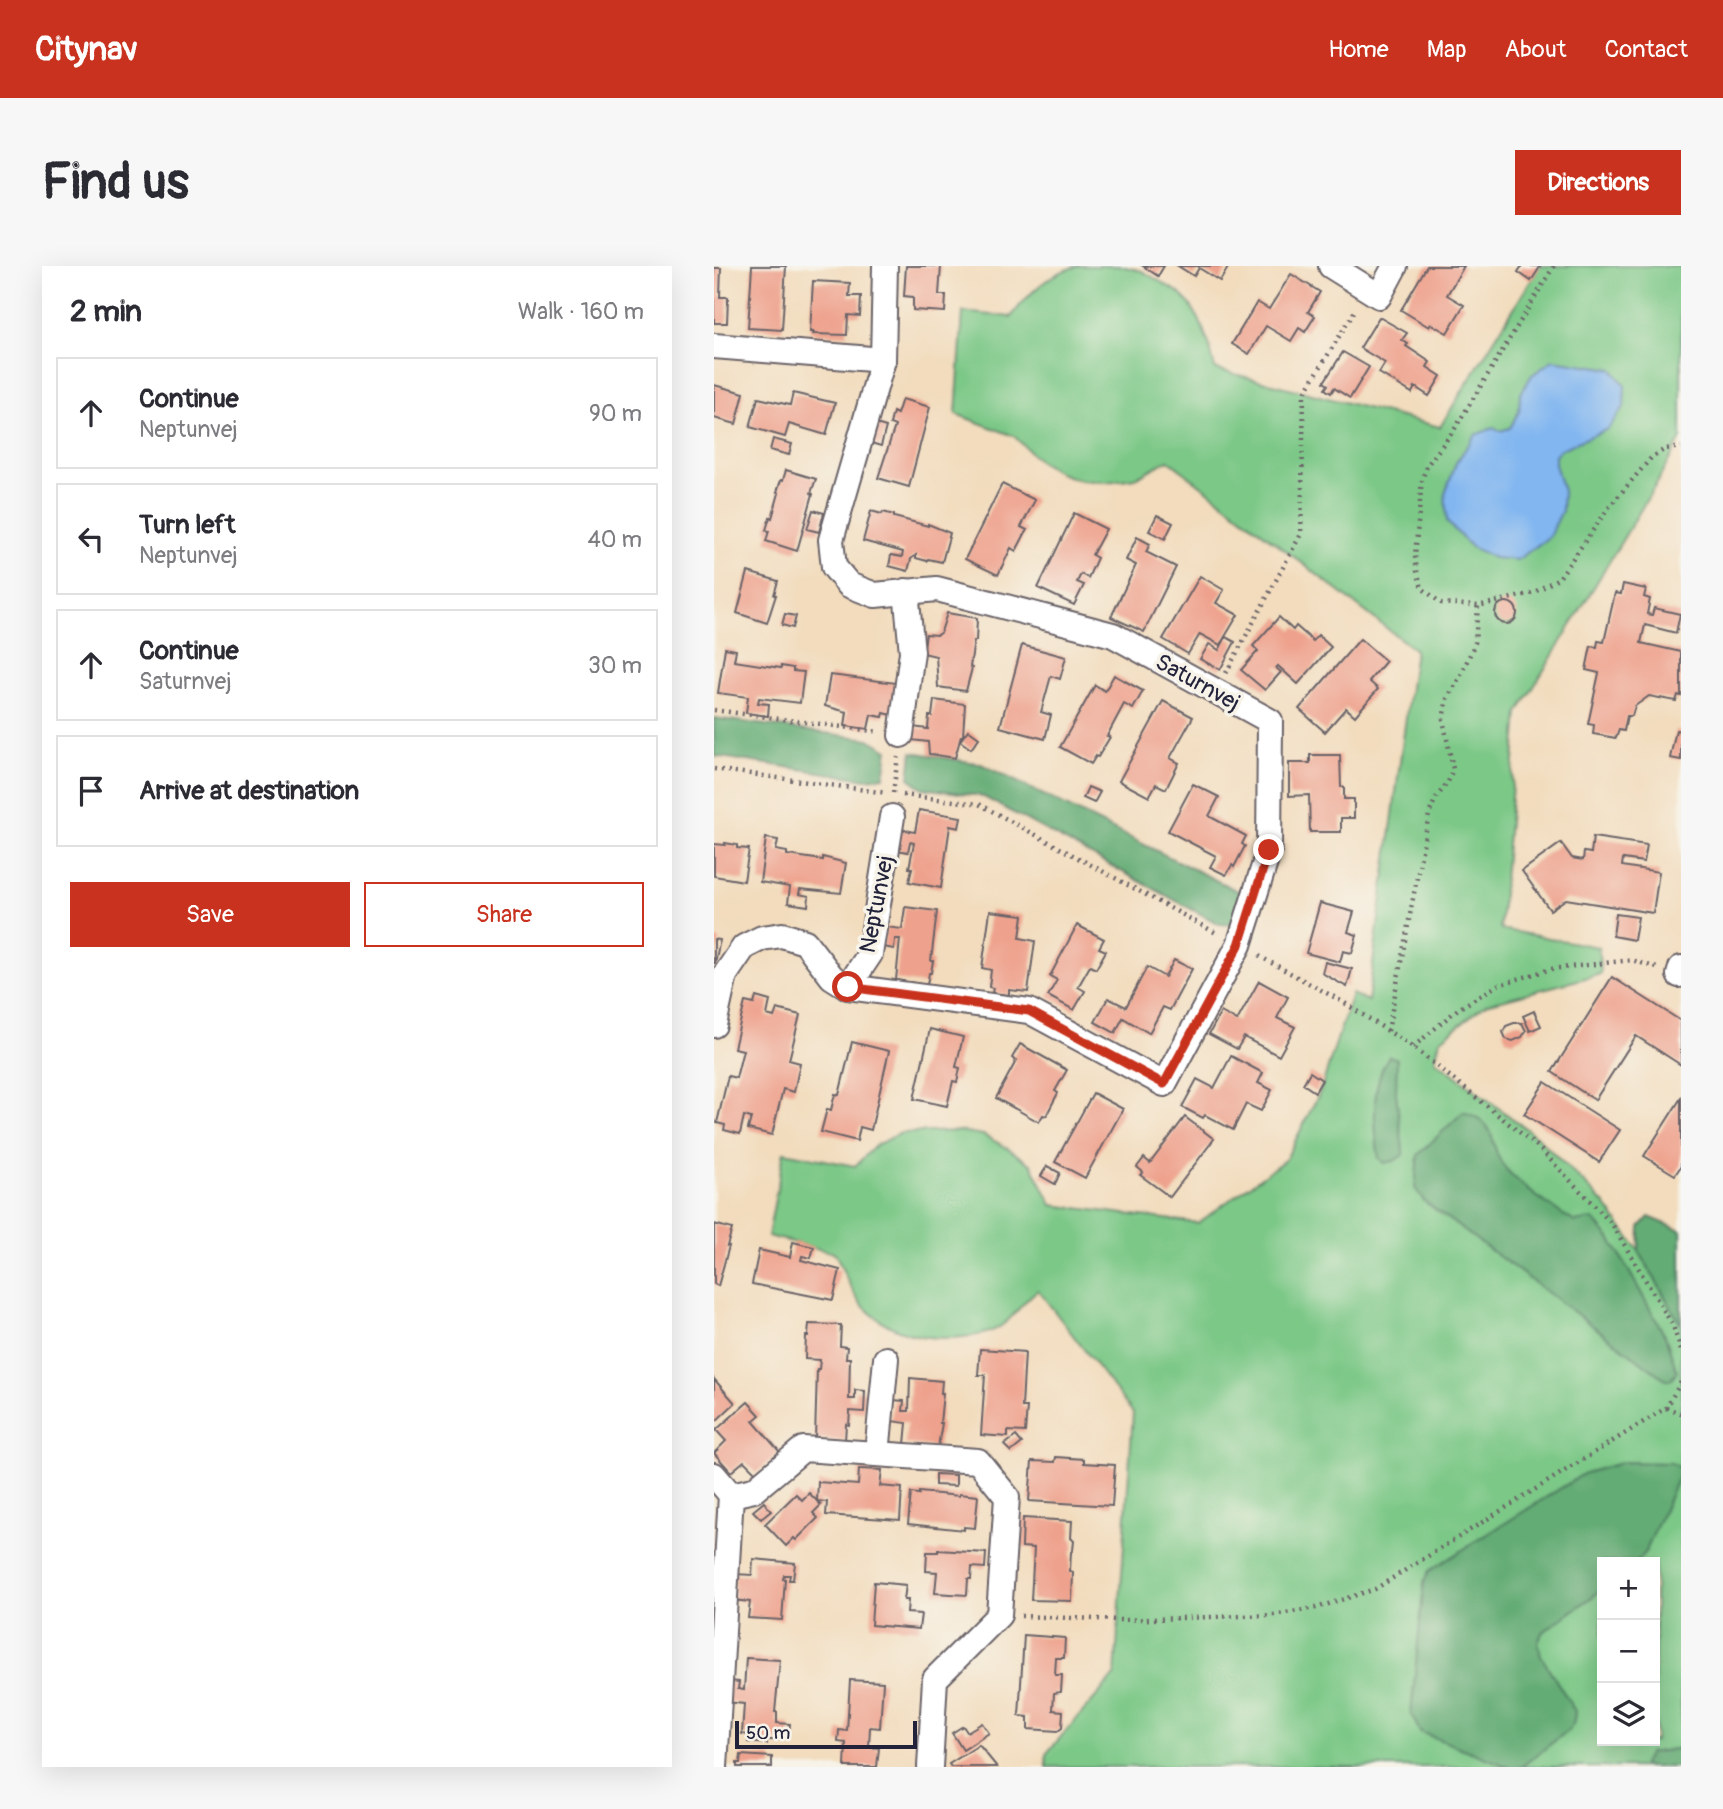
<!DOCTYPE html>
<meta charset="utf-8">
<style>
:root{--surface:#fff;--page:#f7f7f7;--text:#2b2b33;--muted:#7c7c81;--line:#e1e1e2;--accent:#c8321e}
body{margin:0;font-family:Pangolin,sans-serif;background:var(--page);color:var(--text)}
.controls{position:absolute;right:21px;bottom:21px;display:grid;overflow:hidden;border-radius:0px;box-shadow:0 7px 28px #0002}
.controls button{width:63px;height:63px;display:grid;place-items:center;padding:0;border:0;border-bottom:2px solid var(--line);background:var(--surface);color:var(--text);font:35px sans-serif}
.scale{position:absolute;left:21px;bottom:18px;width:182px;box-sizing:border-box;padding-left:7px;border:4px solid #22223b;border-top:0;font-size:19px;line-height:24px;white-space:nowrap;color:#22223b;-webkit-text-stroke:5px #f7f3e8;paint-order:stroke}
.stop{position:absolute;width:21px;height:21px;margin:-16px;border:5px solid #c8321e;border-radius:50%;background:#fff}
.stop.end{background:#c8321e;border-color:#fff;box-shadow:0 2px 7px #0008}
.list{margin:0;padding:0;list-style:none}
h2{display:flex;justify-content:space-between;align-items:center;height:91px;margin:0;padding:0 28px;font-size:30px}
h2 small{font-size:23px;font-weight:400;color:var(--muted)}
.list li{display:grid;grid-template-columns:46px 1fr auto;gap:21px;align-items:center;box-sizing:border-box;height:112px;margin:0 14px 14px;padding:0 14px;border:2px solid var(--line);border-radius:0px}
.list b{display:block;font-size:26px;white-space:nowrap}
.list p{margin:0;font-size:23px;white-space:nowrap;color:var(--muted)}
.list em{font-size:23px;font-style:normal;color:var(--muted)}
.actions{display:flex;gap:14px;padding:21px 28px}
.actions a{flex:1;padding:16px 0;border:2px solid var(--accent);border-radius:0px;text-align:center;font-size:24px;color:var(--accent)}
.actions .main{background:var(--accent);color:#fff}
.icon{flex:none;width:38px;height:38px;fill:none;stroke:currentColor;stroke-width:2;stroke-linecap:round;stroke-linejoin:round}
.map{position:relative;flex:none;width:967px;height:1501px;overflow:hidden;border-radius:0px}
header{display:flex;align-items:center;gap:42px;box-sizing:border-box;height:98px;padding:0 35px;background:var(--accent);color:#fff}
header strong{font-size:33px}
nav{display:flex;gap:38px;margin-inline-start:auto;font-size:24px}
.intro{display:flex;align-items:center;justify-content:space-between;box-sizing:border-box;height:168px;padding:0 42px}
h1{margin:0;font-size:49px}
.button{padding:18px 32px;border-radius:0px;background:var(--accent);color:#fff;font-size:24px;font-weight:700}
main{display:flex;gap:42px;padding:0 42px}
aside{flex:1;background:var(--surface);border-radius:0px;box-shadow:0 7px 28px #0002}
.map>svg:first-child{display:block}
.green{fill:#7bc887;stroke:#4e7561;stroke-width:2;fill-rule:evenodd}
.forest{fill:#64ac74;stroke:#436758;stroke-width:2}
.water{fill:#81b6f0;stroke:#526c96;stroke-width:2}
.building{fill:#eea28d}
.lines{fill:none;stroke-linecap:round;stroke-linejoin:round}
.minor-casing{stroke:#6b6368;stroke-width:28}
.path{stroke:#6b6368;stroke-width:4.5;stroke-dasharray:2 5;stroke-linecap:butt}
.minor{stroke:#fff;stroke-width:24}
.route{stroke:#c8321e;stroke-width:9}
.labels{text-anchor:middle;stroke-width:7;stroke-linejoin:round;paint-order:stroke}
.street-label{font-size:23px;fill:#22223b;stroke:#f7f3e8}
</style>
<header>
<strong>Citynav</strong>
<nav><a>Home</a><a>Map</a><a>About</a><a>Contact</a></nav>
</header>
<div class="intro"><h1>Find us</h1><a class="button">Directions</a></div>
<main>
<aside>
<h2>2 min<small>Walk · 160 m</small></h2>
<ul class="list">
<li><svg class="icon" aria-label="ahead" viewBox="0 0 24 24"><path d="M12 20V5M6 11l6-6 6 6"/></svg><div><b>Continue</b><p>Neptunvej</p></div><em>90 m</em></li>
<li><svg class="icon" aria-label="left" viewBox="0 0 24 24"><path d="M17 20v-9H6M10 6l-5 5 5 5"/></svg><div><b>Turn left</b><p>Neptunvej</p></div><em>40 m</em></li>
<li><svg class="icon" aria-label="ahead" viewBox="0 0 24 24"><path d="M12 20V5M6 11l6-6 6 6"/></svg><div><b>Continue</b><p>Saturnvej</p></div><em>30 m</em></li>
<li><svg class="icon" aria-label="arrive" viewBox="0 0 24 24"><path d="M6 21V4h12l-3 4 3 4H6"/></svg><div><b>Arrive at destination</b></div></li>
</ul>
<div class="actions"><a class="main">Save</a><a>Share</a></div>
</aside>
<div class="map">
<svg width="967" height="1501" viewBox="0 0 967 1501">
<rect width="100%" height="100%" fill="#f7f3e8"/>
<filter id="ink" filterUnits="userSpaceOnUse"><feTurbulence type="fractalNoise" baseFrequency=".0143" numOctaves="2"/><feDisplacementMap in="SourceGraphic" scale="14" xChannelSelector="R" yChannelSelector="G"/><feConvolveMatrix kernelMatrix="1 2 1 2 8 2 1 2 1" color-interpolation-filters="sRGB"/></filter>
<filter id="wash" filterUnits="userSpaceOnUse"><feTurbulence type="fractalNoise" baseFrequency=".00686" numOctaves="4" result="noise"/><feDisplacementMap in="SourceGraphic" scale="28" xChannelSelector="R" yChannelSelector="G"/><feGaussianBlur stdDeviation="1.57" result="paint"/><feColorMatrix in="noise" values="0 0 0 0 0 0 0 0 0 0 0 0 0 0 0 0 0 1.4 0 .05"/><feComposite in="paint" operator="in"/></filter>
<g filter="url(#wash)">
<rect width="100%" height="100%" fill="#f2dcbd"/>
<path class="green" d="M364,0H407L428,5L464,26L476,38L485,53L495,78L501,103L726,161L826,0H967V172L944,215L804,447L786,663L884,681L887,708L772,738L726,774L721,794L823,871L890,937L925,985L967,1059V1501H333L332,1488L401,1409L419,1147L324,1024C308,1035 299,1055 280,1064C271,1069 259,1070 249,1071C211,1075 176,1068 149,1040C138,1029 128,1001 121,987L54,970L70,886L141,900L162,879L187,867L246,865L269,869L290,880L318,899L338,939L484,957L572,893L606,826L638,728L654,735L701,384L454,194L421,212L393,216L366,214L348,208L325,195L300,170L242,148L249,46L297,51C315,27 335,7 364,0ZM888,1296H941V1475H888Z"/>
<g class="forest">
<polygon points="0,452 155,473 174,484 170,511 152,513 0,490"/>
<polygon points="198,486 267,498 530,628 520,659 505,658 268,530 209,522 195,512"/>
<path d="M675,790L683,793L682,827L689,884V889L680,895L670,897L665,893C660,860 656,818 675,790Z"/>
<path d="M749,846C789,857 772,881 792,903C811,924 837,941 861,956L879,953L896,972L915,1005L951,1070L963,1105L956,1114H952L710,935L701,922L704,889Z"/>
<polygon points="935,951 967,964 967,1059 925,985 926,961"/>
<polygon points="910,1196 957,1197 966,1202 965,1209 932,1285 922,1296 888,1296 888,1324 828,1367 824,1376 827,1390 861,1445 860,1456 856,1463 807,1501 795,1501 706,1466 697,1448 710,1316 715,1305 871,1207"/>
<polygon points="967,1482 967,1501 930,1501 929,1498 935,1487"/>
</g>
<polygon class="water" points="839,94 898,103 911,120 910,141 894,163 847,183 841,189 841,198 849,225 848,245 835,271 803,294 780,292 757,281 733,256 731,228 742,197 761,169 779,162 786,165 796,162 805,145 806,129 818,109"/>
<g id="blocks">
<g class="building">
<polygon points="38,0 72,0 68,64 34,62"/>
<polygon points="192,0 227,0 225,29 232,29 231,46 199,44 199,31 190,30"/>
<polygon points="429,0 450,0 444,10"/>
<polygon points="464,0 515,0 506,15 485,2 480,10"/>
<polygon points="713,0 750,0 733,29 750,39 733,67 717,58 715,61 687,44"/>
<polygon points="808,0 823,0 826,1 817,15 804,6"/>
<polygon points="0,2 7,2 6,31 14,31 13,57 0,57"/>
<polygon points="577,8 606,26 594,46 601,50 591,66 585,62 577,75 552,60 535,88 518,78 543,36 555,43"/>
<polygon points="99,15 136,17 135,30 147,30 146,50 134,49 133,69 99,68 100,66 96,66"/>
<polygon points="665,51 693,67 688,74 694,78 692,80 716,96 713,101 727,110 715,130 701,121 698,127 665,107 671,97 646,82"/>
<polygon points="629,86 655,101 636,132 620,122 617,127 611,123 614,119 610,116"/>
<polygon points="0,119 30,127 22,158 0,152"/>
<polygon points="79,127 121,137 112,169 75,158 71,171 36,161 44,132 76,139"/>
<polygon points="188,133 216,141 195,221 164,212 181,160 176,158 179,146 183,148"/>
<polygon points="162,158 172,161 167,180 157,177"/>
<polygon points="59,173 78,178 75,189 56,184"/>
<polygon points="72,204 102,213 97,227 99,228 83,285 52,275 55,265 52,264 56,251 58,252 65,227 63,226 67,214 69,214"/>
<polygon points="288,218 321,234 307,261 313,264 302,285 297,282 284,309 251,293"/>
<polygon points="99,244 110,247 105,266 93,263"/>
<polygon points="157,245 168,248 169,246 180,249 180,251 214,260 214,258 236,267 228,296 214,293 213,295 202,292 202,289 197,293 194,305 175,300 177,289 188,291 189,286 149,275"/>
<polygon points="360,247 392,263 378,289 383,292 374,312 367,308 363,316 370,319 360,339 324,322"/>
<polygon points="443,249 459,257 451,273 435,265"/>
<polygon points="423,271 436,278 432,286 462,301 430,366 397,351 422,299 412,294"/>
<polygon points="34,306 64,315 60,329 62,329 53,357 23,347"/>
<polygon points="486,310 510,324 502,337 524,349 506,379 486,368 474,388 449,373"/>
<polygon points="909,318 932,323 930,331 936,333 933,348 938,349 940,342 966,348 962,367 931,359 927,377 967,386 967,430 964,429 962,435 935,430 921,440 918,450 913,450 910,465 905,464 902,472 879,468 880,459 874,458 885,407 872,404 877,380 883,381 884,375 890,376 901,327 907,328"/>
<circle cx="792" cy="347" r="11"/>
<polygon points="233,347 263,352 262,375 260,375 256,401 258,402 252,425 224,421 222,390 209,387 212,368 223,369 227,366"/>
<polygon points="71,348 82,350 79,362 68,359"/>
<polygon points="565,351 579,364 582,360 599,375 604,369 617,381 584,418 564,400 562,402 567,406 551,424 527,404 544,385 539,380"/>
<polygon points="512,371 521,376 506,404 486,393 495,378 505,384"/>
<polygon points="646,373 672,395 655,415 664,423 641,450 632,442 611,466 585,443"/>
<polygon points="308,379 352,391 346,413 337,410 327,446 337,449 331,473 286,461"/>
<polygon points="11,382 22,384 20,395 67,402 67,400 79,402 79,405 90,406 86,437 45,432 44,437 55,438 54,450 32,447 34,431 4,427"/>
<polygon points="116,409 183,417 178,449 170,447 169,451 157,449 154,463 131,460 133,446 111,440"/>
<polygon points="400,409 429,425 419,443 410,438 393,470 396,471 384,491 382,490 377,498 346,481 381,419 391,425"/>
<polygon points="220,434 251,438 249,470 247,470 241,492 215,488 214,476 197,474 199,461 214,463 215,450 218,450"/>
<polygon points="449,435 479,451 456,492 465,497 452,523 442,518 435,531 405,515"/>
<polygon points="254,464 265,472 257,483 246,475"/>
<polygon points="962,464 967,465 967,494 956,492"/>
<polygon points="596,489 626,489 627,521 630,521 630,533 640,533 640,552 627,552 627,566 596,566 595,529 575,530 575,497 596,497"/>
<polygon points="479,518 505,531 495,550 532,570 528,578 531,580 520,601 518,599 512,609 496,601 502,590 454,565"/>
<polygon points="374,521 386,526 380,537 369,532"/>
<polygon points="205,544 247,551 245,562 236,560 227,622 195,616 198,602 195,602 200,577 196,576 194,586 183,584 186,563 201,566"/>
<polygon points="879,571 933,579 930,596 909,593 908,600 945,606 939,647 852,633 836,644 808,605 847,577 858,592 869,594 870,586 877,587"/>
<polygon points="52,572 64,574 62,584 73,586 73,589 109,594 109,591 132,597 127,627 86,623 85,628 95,630 94,640 74,637 76,621 46,616"/>
<polygon points="11,577 23,579 23,582 35,583 30,615 0,610 0,578 11,579"/>
<polygon points="606,637 640,646 634,666 643,669 638,687 629,685 626,696 592,687"/>
<polygon points="191,641 223,645 217,695 219,695 217,707 215,707 213,719 182,714 186,673 181,673 180,683 169,681 172,661 188,663"/>
<polygon points="276,645 309,649 306,672 321,675 314,726 295,724 295,729 278,727 279,722 275,721 277,704 268,702"/>
<polygon points="902,648 924,651 920,674 899,670"/>
<polygon points="363,659 390,673 385,682 392,685 382,703 376,700 364,721 371,725 360,744 334,730 343,714 336,710"/>
<polygon points="0,673 6,674 1,697 0,697"/>
<polygon points="460,694 478,703 456,744 449,741 435,767 409,752 401,767 381,756 394,732 412,741 433,701 451,711"/>
<polygon points="611,696 638,703 633,721 608,707"/>
<polygon points="898,711 967,755 967,799 922,770 881,834 838,806"/>
<polygon points="545,715 574,731 563,752 581,761 565,790 530,771 523,783 495,768 507,746 523,755"/>
<polygon points="42,731 56,735 53,749 60,751 63,743 86,749 75,794 86,797 80,826 69,823 58,869 34,863 37,852 30,850 26,868 10,864 11,859 3,857 14,810 22,812 29,784 20,782 31,736 40,738"/>
<polygon points="820,745 827,760 816,765 809,750"/>
<polygon points="800,757 808,757 812,765 808,771 799,775 792,773 789,766 792,760"/>
<polygon points="216,763 249,771 242,801 246,802 243,816 239,815 233,840 200,833"/>
<polygon points="138,776 175,785 157,864 146,861 143,875 107,866 113,843 117,844 121,828 125,829"/>
<polygon points="306,778 353,804 341,825 344,827 332,850 329,849 325,856 282,832 302,795 298,792"/>
<polygon points="517,790 549,807 544,817 558,824 547,845 532,838 519,864 491,849 489,852 468,841 483,813 500,822"/>
<polygon points="596,806 608,814 601,826 589,818"/>
<polygon points="831,816 906,864 885,896 810,848"/>
<polygon points="379,827 409,843 371,912 341,896"/>
<polygon points="967,832 967,900 961,909 930,890"/>
<polygon points="471,851 500,873 456,931 426,909 429,906 423,901 430,892 436,897"/>
<polygon points="333,900 346,907 341,918 327,910"/>
<polygon points="0,958 18,963 13,980 15,980 4,1020 0,1018"/>
<polygon points="79,976 100,981 97,992 88,990 87,994 126,1004 119,1034 38,1018 45,984 76,991"/>
<polygon points="95,1058 127,1059 126,1080 133,1081 132,1092 136,1092 135,1133 141,1133 141,1124 151,1125 150,1146 136,1145 135,1159 132,1158 131,1175 101,1173 103,1103 105,1103 106,1094 91,1093 92,1070 94,1070"/>
<polygon points="266,1083 311,1086 308,1141 313,1141 311,1166 294,1165 294,1171 267,1169 271,1109 264,1109"/>
<polygon points="196,1112 228,1115 227,1127 229,1127 226,1157 228,1157 224,1181 191,1178 193,1157 177,1155 179,1134 190,1135 189,1145 195,1145"/>
<polygon points="0,1113 21,1137 0,1157"/>
<polygon points="34,1136 46,1149 39,1155 66,1186 42,1207 30,1195 17,1206 0,1187 12,1175 2,1164"/>
<polygon points="302,1170 308,1177 297,1186 290,1179"/>
<polygon points="342,1191 370,1193 370,1197 401,1199 398,1240 315,1235 318,1195 341,1196"/>
<polygon points="145,1203 168,1204 166,1220 188,1222 186,1254 112,1249 113,1236 103,1235 104,1216 144,1219"/>
<polygon points="221,1208 242,1209 242,1220 221,1219"/>
<polygon points="205,1226 245,1230 245,1228 264,1230 261,1262 250,1261 250,1264 194,1258 197,1227 205,1228"/>
<polygon points="95,1227 107,1239 99,1247 104,1252 82,1274 80,1272 72,1280 51,1258 82,1228 88,1234"/>
<polygon points="50,1236 57,1245 47,1253 39,1245"/>
<polygon points="309,1252 358,1255 357,1272 360,1275 359,1284 357,1286 356,1305 359,1306 358,1335 317,1334 320,1282 308,1281"/>
<polygon points="224,1284 272,1287 271,1302 258,1301 257,1313 254,1313 253,1329 221,1327 223,1306 212,1305 213,1286 224,1286"/>
<polygon points="39,1293 81,1297 79,1314 75,1314 76,1309 70,1309 69,1313 71,1313 68,1354 34,1352 36,1336 19,1334 21,1308 38,1309"/>
<polygon points="160,1316 192,1319 190,1334 194,1334 193,1347 207,1348 205,1363 157,1359"/>
<polygon points="310,1369 351,1372 350,1392 342,1392 341,1409 348,1409 347,1426 340,1427 339,1444 349,1445 348,1462 344,1465 314,1463 314,1451 305,1450"/>
<polygon points="32,1392 66,1394 61,1446 63,1446 63,1457 76,1458 75,1469 65,1468 64,1474 53,1474 53,1478 34,1476 35,1469 28,1468 30,1438 13,1436 15,1415 25,1416 24,1423 30,1424"/>
<polygon points="136,1414 169,1416 166,1462 156,1461 155,1481 165,1482 163,1501 131,1501 132,1477 124,1476 125,1464 133,1465"/>
<polygon points="268,1457 275,1467 249,1484 238,1467 249,1460 253,1466"/>
<polygon points="265,1479 283,1501 237,1501 235,1498"/>
<polygon points="27,1489 58,1491 58,1501 23,1501 23,1497 26,1497"/>
</g>
</g>
</g>
<g filter="url(#ink)">
<use href="#blocks" fill-opacity="0" stroke="#6b6368" stroke-width="2"/>
<g class="lines">
<g class="minor-casing">
<g id="minor">
<polyline points="617,0 665,30 681,0"/>
<polyline points="0,80 169,94"/>
<polyline points="187,469 198,386 192,325"/>
<polyline points="965,709 967,702"/>
<polyline points="134,721 156,688 178,551"/>
<polyline points="0,759 11,709 30,681 48,672 68,669 91,676 118,711 134,721 315,745 450,818 525,679 555,584 556,455 399,369 223,323 161,329 135,319 120,301 117,274 169,94 171,0"/>
<polyline points="163,1188 172,1093"/>
<polyline points="0,1209 17,1229 1,1501"/>
<polyline points="17,1229 40,1224 89,1183 264,1195 293,1231 285,1349 221,1413 216,1501"/>
</g>
</g>
<g class="path">
<polyline points="840,0 740,164 714,198 708,213 701,290 703,305 708,322 727,337 764,340 819,327 845,312 896,240 937,192 951,183 967,181"/>
<polyline points="512,407 587,268 590,128 642,43"/>
<polyline points="0,444 166,466"/>
<polyline points="0,503 173,527"/>
<polyline points="179,527 184,491"/>
<polyline points="189,529 265,538 504,668"/>
<polyline points="545,690 629,736 699,781 824,881 898,958 959,1060 967,1085"/>
<polyline points="674,765 715,548 722,532 734,516 739,503 729,453 733,433 747,409 761,377 764,340"/>
<polyline points="699,781 744,743 784,719 837,703 918,694 943,702"/>
<polyline points="952,1142 967,1147"/>
<polyline points="307,1350 407,1354 559,1349 602,1342 661,1323 952,1142 967,1116"/>
</g>
<use href="#minor" class="minor"/>
</g>
</g>
<g class="lines" filter="url(#ink)">
<polyline class="route" points="134,721 315,745 450,818 525,679 555,584"/>
</g>
<g class="labels">
<g class="street-label">
<text transform="translate(484 416) rotate(29)" y="8">Saturnvej</text>
<text transform="translate(162 638) rotate(-79)" y="8">Neptunvej</text>
</g>
</g>
</svg>
<div class="controls">
<button>+</button>
<button>−</button>
<button><svg class="icon" aria-label="layers" viewBox="0 0 24 24"><path d="M12 4l9 5-9 5-9-5zM3 14l9 5 9-5"/></svg></button>
</div>
<div class="scale">50 m</div>
<div class="stop" style="left:134px;top:721px"></div>
<div class="stop end" style="left:555px;top:584px"></div>
</div>
</main>
